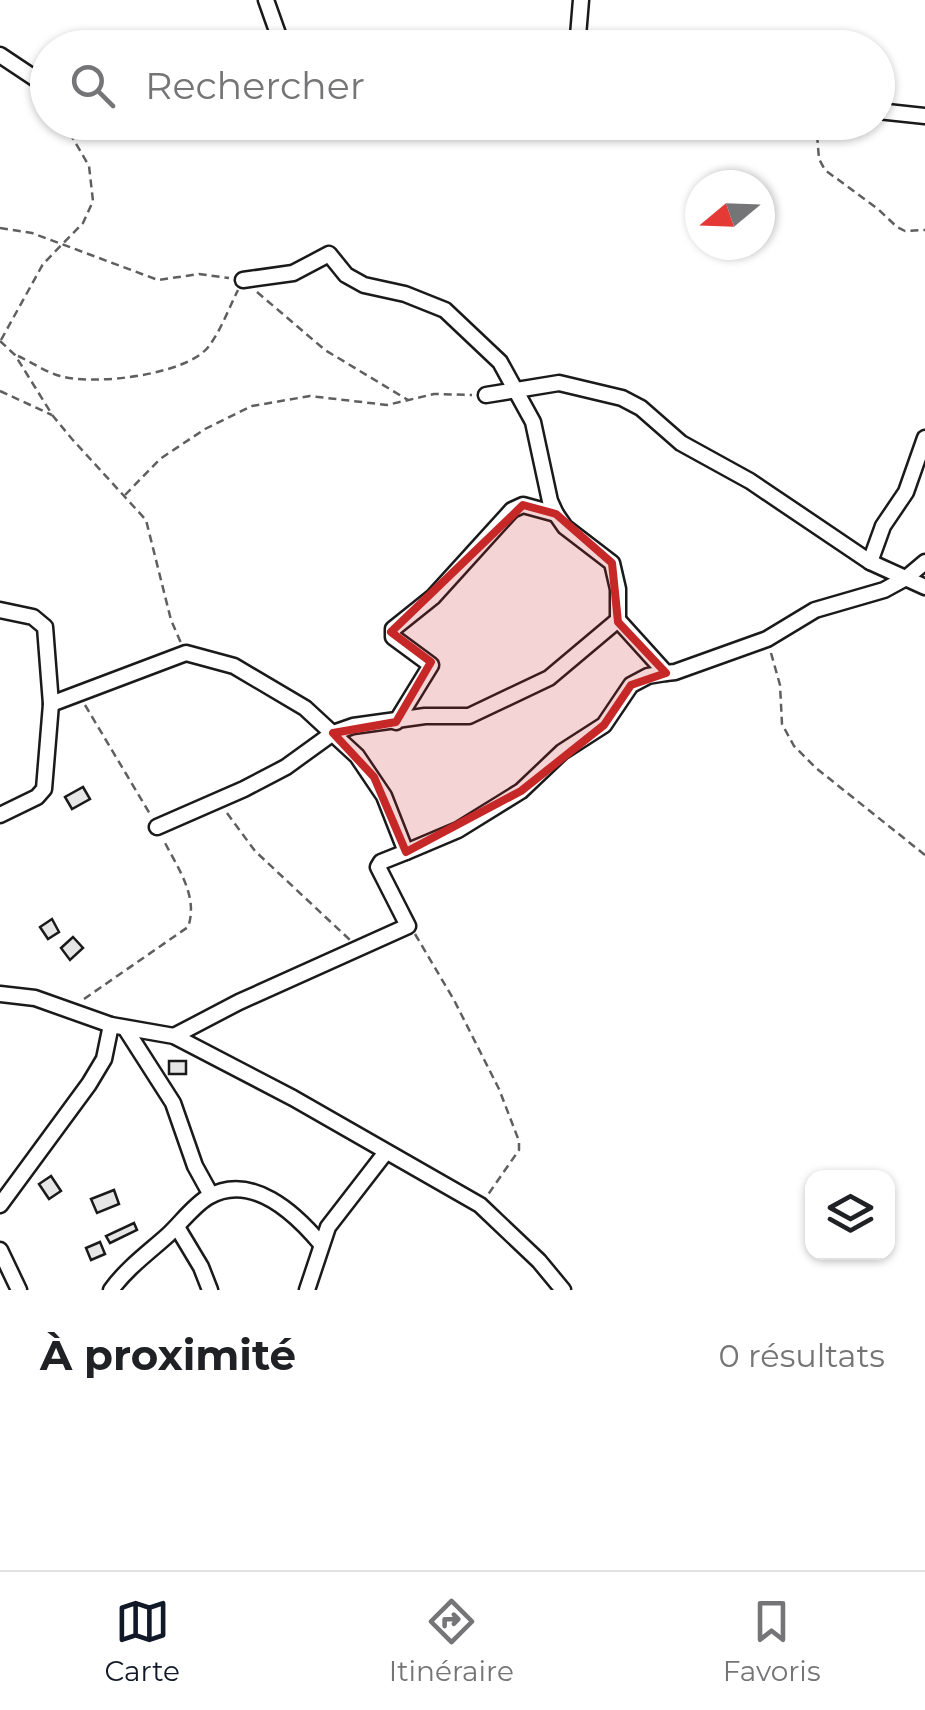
<!DOCTYPE html>
<html lang="fr">
<meta charset="utf-8">
<style>
:root{--surface:#fff;--page:#f2f2f2;--text:#202124;--muted:#757577;--line:#e0e0e0;--accent:#111827}
body{margin:0;font-family:Montserrat,sans-serif;background:var(--page);color:var(--text)}
.controls{position:absolute;right:30px;bottom:30px;display:grid;overflow:hidden;border-radius:20px;box-shadow:0 2px 8px #0004}
.controls button{width:90px;height:90px;display:grid;place-items:center;padding:0;border:0;border-bottom:2px solid var(--line);background:var(--surface);color:var(--text);font:50px sans-serif}
.compass{position:absolute;left:685px;top:170px;width:90px;height:90px;border-radius:50%;background:var(--surface);box-shadow:0 2px 8px #0004;rotate:251deg}
.list{margin:0;padding:0;list-style:none}
h2{display:flex;justify-content:space-between;align-items:center;height:130px;margin:0;padding:0 40px;font-size:42px}
h2 small{font-size:32px;font-weight:400;color:var(--muted)}
.icon{flex:none;width:55px;height:55px;fill:none;stroke:currentColor;stroke-width:2;stroke-linecap:round;stroke-linejoin:round}
.map{position:relative;flex:none;width:925px;height:1290px;overflow:hidden}
.search{position:absolute;background:var(--surface);box-shadow:0 2px 8px #0004;left:30px;right:30px;top:30px;height:110px;display:flex;align-items:center;gap:25px;box-sizing:border-box;padding:0 35px;border-radius:55px;color:var(--muted);font-size:38px}
.sheet{height:280px;background:var(--surface)}
nav{display:flex;justify-content:space-around;align-items:center;box-sizing:border-box;height:140px;border-top:2px solid var(--line);background:var(--surface);font-size:28px;color:var(--muted)}
nav a{display:grid;justify-items:center;gap:5px}
nav .on{color:var(--accent)}
.map>svg:first-child{display:block}
.building{fill:#e6e6e6;stroke:#1a1a1a;stroke-width:2.5}
.lines{fill:none;stroke-linecap:round;stroke-linejoin:round}
.minor-casing{stroke:#1a1a1a;stroke-width:19}
.path{stroke:#5f5f5f;stroke-width:2.5;stroke-dasharray:8 5;stroke-linecap:butt}
.minor{stroke:#fff;stroke-width:14}
.marked{fill:#c62828;fill-opacity:0.2;stroke:#c62828;stroke-width:8;stroke-linejoin:round}
</style>
<div class="map">
<svg width="925" height="1290" viewBox="0 0 925 1290">
<rect width="100%" height="100%" fill="#fff"/>
<g class="building">
<polygon points="83,787 90,799 72,809 65,797"/>
<polygon points="52,919 59,932 48,939 40,927"/>
<polygon points="73,937 83,948 70,960 61,948"/>
<rect x="169" y="1061" width="17" height="13"/>
<polygon points="51,1176 61,1191 49,1199 39,1184"/>
<polygon points="114,1190 119,1204 97,1213 91,1199"/>
<polygon points="134,1223 137,1230 110,1243 106,1236"/>
<polygon points="100,1242 105,1254 91,1260 86,1248"/>
</g>
<g class="lines">
<g class="minor-casing">
<g id="minor">
<polyline points="266,0 283,48"/>
<polyline points="577,48 581,0"/>
<polyline points="0,55 48,87"/>
<polyline points="878,111 925,116"/>
<polyline points="243,280 293,273 329,254 346,275 364,285 405,294 445,310 500,362 533,422 550,501 556,514 565,527 612,563 618,589 618,620"/>
<polyline points="486,395 559,383 622,398 641,408 681,443 750,481 870,562 925,587"/>
<polyline points="870,562 883,526 906,492 925,438"/>
<polyline points="0,610 33,617 45,627 51,704"/>
<polyline points="396,722 431,665 393,637 393,629 433,597 512,510 523,505 556,514"/>
<polyline points="0,815 37,797 44,789 51,704 186,653 234,666 305,708 357,756 384,796 406,852 381,862 378,867 408,926 239,1002 174,1036"/>
<polyline points="157,827 244,789 286,767 333,733 353,726 425,716 469,716 549,678 618,620 666,673 675,672 767,639 815,610 884,590 906,578 925,562"/>
<polyline points="406,852 458,830 521,791 562,752 604,725 631,685 648,676 666,673"/>
<polyline points="0,994 35,998 111,1025 174,1036 293,1098 480,1205 539,1261 563,1290"/>
<polyline points="125,1028 173,1103 195,1166 211,1195"/>
<polyline points="0,1205 89,1084 104,1059 111,1025"/>
<polyline points="177,1227 201,1267 210,1290"/>
<polyline points="0,1250 19,1290"/>
<path d="M111,1290C127,1268 148,1253 168,1235C181,1223 193,1206 208,1197C251,1172 295,1213 321,1244"/>
<polyline points="307,1290 328,1227 386,1152"/>
</g>
</g>
<g class="path">
<polyline points="816,122 819,159 825,170 878,209 897,227 905,231 925,230"/>
<polyline points="0,228 32,233 158,280 199,274 229,278"/>
<polyline points="257,292 325,350 408,400"/>
<polyline points="1,340 43,264 83,223 93,201 89,166 68,130 70,122"/>
<polyline points="0,341 15,355 53,416 72,439 146,520 171,620 181,643"/>
<path d="M18,356C31,362 46,372 60,376C93,386 188,375 209,346C221,330 229,308 238,290"/>
<polyline points="0,391 52,415"/>
<polyline points="125,495 160,459 205,429 252,406 310,396 387,405 434,394 472,395"/>
<polyline points="771,653 780,685 782,724 794,746 816,768 925,855"/>
<polyline points="85,705 150,814"/>
<polyline points="227,813 255,851 350,940"/>
<polyline points="415,934 454,1000 499,1089 519,1141 519,1150 487,1196"/>
<path d="M84,999L188,927C199,896 177,867 163,839"/>
</g>
<use href="#minor" class="minor"/>
</g>
<path class="marked" d="M523,505L556,514L612,563L618,622L666,673L631,685L604,725L521,791L406,852L374,777L333,733L396,722L431,662L391,632Z"/>
</svg>
<div class="controls">
<button><svg class="icon" aria-label="layers" viewBox="0 0 24 24"><path d="M12 4l9 5-9 5-9-5zM3 14l9 5 9-5"/></svg></button>
</div>
<svg class="compass" viewBox="-18 -18 36 36"><path d="M0-13l5 13h-10z" fill="#e53935"/><path d="M0 13l5-13h-10z" fill="#757577"/></svg>
<div class="search"><svg class="icon" aria-label="search" viewBox="0 0 24 24"><circle cx="10" cy="10" r="6"/><path d="M15 15l6 6"/></svg>Rechercher</div>
</div>
<section class="sheet">
<h2>À proximité<small>0 résultats</small></h2>
<ul class="list">
</ul>
</section>
<nav>
<a class="on"><svg class="icon" aria-label="map" viewBox="0 0 24 24"><path d="M3 6l6-2 6 2 6-2v14l-6 2-6-2-6 2zM9 4v14M15 6v14"/></svg>Carte</a>
<a><svg class="icon" aria-label="directions" viewBox="0 0 24 24"><path d="M12 3l9 9-9 9-9-9zM9 14v-3h6M13 9l2 2-2 2"/></svg>Itinéraire</a>
<a><svg class="icon" aria-label="saved" viewBox="0 0 24 24"><path d="M7 4h10v16l-5-4-5 4z"/></svg>Favoris</a>
</nav>
